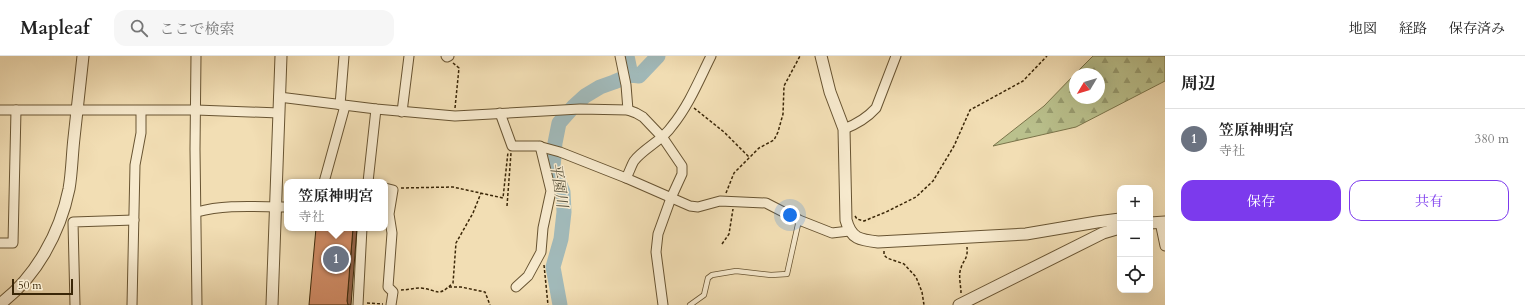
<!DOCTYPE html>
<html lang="ja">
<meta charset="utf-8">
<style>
:root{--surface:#fff;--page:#f6f6f6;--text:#222;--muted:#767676;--line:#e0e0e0;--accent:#7c3aed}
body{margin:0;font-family:Cardo,"Noto Serif JP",serif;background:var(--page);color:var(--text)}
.controls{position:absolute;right:12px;bottom:12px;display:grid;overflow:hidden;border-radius:8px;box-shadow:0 4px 16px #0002}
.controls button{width:36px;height:36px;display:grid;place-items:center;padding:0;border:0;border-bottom:1px solid var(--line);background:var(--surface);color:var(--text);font:20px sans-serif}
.compass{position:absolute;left:1069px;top:12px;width:36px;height:36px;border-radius:50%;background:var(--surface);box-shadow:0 4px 16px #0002;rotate:232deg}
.scale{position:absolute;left:12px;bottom:10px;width:61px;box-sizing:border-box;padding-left:4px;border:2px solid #3a2607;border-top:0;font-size:11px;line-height:14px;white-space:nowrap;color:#3a2607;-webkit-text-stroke:3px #f7eace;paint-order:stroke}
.you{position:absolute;left:790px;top:159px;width:14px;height:14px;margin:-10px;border:3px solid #fff;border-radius:50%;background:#1a73e8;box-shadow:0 0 0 6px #1a73e833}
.badge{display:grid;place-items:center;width:26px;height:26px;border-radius:50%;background:var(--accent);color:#fff;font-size:13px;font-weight:700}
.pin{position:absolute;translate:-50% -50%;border:2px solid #fff;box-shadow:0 1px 4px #0006}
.popup{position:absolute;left:284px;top:123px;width:104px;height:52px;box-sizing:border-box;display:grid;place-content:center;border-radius:8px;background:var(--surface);filter:drop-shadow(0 1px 3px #0005);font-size:13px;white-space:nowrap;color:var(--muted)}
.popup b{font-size:15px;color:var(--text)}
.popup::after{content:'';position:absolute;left:50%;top:100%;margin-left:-8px;border:8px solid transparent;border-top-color:var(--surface)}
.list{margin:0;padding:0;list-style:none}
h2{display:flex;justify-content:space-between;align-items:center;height:52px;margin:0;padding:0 16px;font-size:17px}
h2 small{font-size:13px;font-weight:400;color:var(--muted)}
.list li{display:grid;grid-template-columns:26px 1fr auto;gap:12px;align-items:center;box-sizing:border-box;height:60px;padding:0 16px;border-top:1px solid var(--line)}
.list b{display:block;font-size:15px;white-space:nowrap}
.list p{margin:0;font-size:13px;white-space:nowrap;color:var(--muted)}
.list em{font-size:13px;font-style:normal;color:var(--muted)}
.actions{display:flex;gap:8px;padding:12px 16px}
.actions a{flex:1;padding:9px 0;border:1px solid var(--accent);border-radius:12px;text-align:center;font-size:14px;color:var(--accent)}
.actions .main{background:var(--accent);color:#fff}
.icon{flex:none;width:22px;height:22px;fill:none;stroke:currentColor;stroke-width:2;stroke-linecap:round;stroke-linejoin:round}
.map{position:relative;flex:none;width:1165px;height:249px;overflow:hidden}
header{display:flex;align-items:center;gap:24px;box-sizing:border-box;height:56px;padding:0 20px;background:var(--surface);border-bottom:1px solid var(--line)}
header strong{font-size:19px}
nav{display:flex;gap:22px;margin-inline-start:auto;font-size:14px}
.search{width:280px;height:36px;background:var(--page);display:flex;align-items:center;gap:10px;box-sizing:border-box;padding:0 14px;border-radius:12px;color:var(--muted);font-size:15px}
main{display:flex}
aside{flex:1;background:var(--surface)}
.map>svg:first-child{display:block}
.forest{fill:url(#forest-firs);stroke:#7a744a}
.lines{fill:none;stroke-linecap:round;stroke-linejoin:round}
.river{stroke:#a1b9b9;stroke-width:15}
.service-casing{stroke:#685432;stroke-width:6}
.minor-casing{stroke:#685432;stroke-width:11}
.tertiary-casing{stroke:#685432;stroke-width:13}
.path{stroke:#3a2607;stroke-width:1.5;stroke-dasharray:3 2;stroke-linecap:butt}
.service{stroke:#f7eace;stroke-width:4.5}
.minor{stroke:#f7eace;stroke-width:9}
.tertiary{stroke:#f7eace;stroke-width:11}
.shaded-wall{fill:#926146;stroke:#3a2607}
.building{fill:#d08a64;stroke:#3a2607}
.labels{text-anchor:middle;stroke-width:3;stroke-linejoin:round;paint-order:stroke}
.water-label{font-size:15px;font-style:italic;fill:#59523c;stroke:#f7eace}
</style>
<header>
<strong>Mapleaf</strong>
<div class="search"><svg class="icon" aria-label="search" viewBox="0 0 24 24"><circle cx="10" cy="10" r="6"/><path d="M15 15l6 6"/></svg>ここで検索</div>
<nav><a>地図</a><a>経路</a><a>保存済み</a></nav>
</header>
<main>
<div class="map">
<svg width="1165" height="249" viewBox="0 0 1165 249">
<defs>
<pattern id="forest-firs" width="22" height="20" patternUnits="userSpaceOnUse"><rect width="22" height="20" fill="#bac18d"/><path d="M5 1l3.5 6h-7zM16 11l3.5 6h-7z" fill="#989d71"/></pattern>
</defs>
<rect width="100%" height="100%" fill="#f2deb4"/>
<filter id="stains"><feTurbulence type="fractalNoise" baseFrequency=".005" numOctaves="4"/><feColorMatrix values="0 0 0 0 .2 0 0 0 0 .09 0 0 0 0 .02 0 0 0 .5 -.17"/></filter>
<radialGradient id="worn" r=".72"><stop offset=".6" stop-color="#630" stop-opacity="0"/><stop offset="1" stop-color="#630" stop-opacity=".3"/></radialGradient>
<polygon class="forest" points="1093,0 1165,0 1165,25 1076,71 993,90 1044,50 1075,18 1075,42 1099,42 1099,18 1075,18"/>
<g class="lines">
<g class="river">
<polyline points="627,0 631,19"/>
<polyline points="631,19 639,20 658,0"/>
<polyline points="560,249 553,211 561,183 564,156 563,136 553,112 555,87 559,67 574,50 585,40 600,31 614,26 631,19"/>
</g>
<g class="service-casing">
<polyline id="service" points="690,249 704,239 708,222 712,219 736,215 771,219 787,218 799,164"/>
</g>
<g class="minor-casing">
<g id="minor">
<polyline points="196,0 195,93 197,249"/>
<polyline points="446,0 447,1 449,0"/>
<polyline points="620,0 626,29 628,54"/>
<polyline points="279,41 376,53 455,60 580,53 628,54 636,57 643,61 663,82 682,110 682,118 671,142 658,178 656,196 663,249"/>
<polyline points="340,49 344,0"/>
<polyline points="0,54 196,54 279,57"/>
<polyline points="402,56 409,0"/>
<polyline points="500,57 512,90 538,90 560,96 626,122 690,150 698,151 720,145 766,147 799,164 832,177 849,175"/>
<path d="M844,73C857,68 867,62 876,52L896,0"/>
<path d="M626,122C629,117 631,110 634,105C644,92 662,85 672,70C689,49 699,24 711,0"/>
<polyline points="324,126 345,50"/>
<polyline points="368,126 376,53"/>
<polyline points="385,132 393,134 389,158 392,177 388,231 393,236 391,249"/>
<path d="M197,156C226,148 256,151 287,151"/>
<polyline points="1160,166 1165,190"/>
<polyline points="0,187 13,187 16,54"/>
<polyline points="516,231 528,220 541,196 543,172 551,135 540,90"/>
<polyline points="75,249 73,166 134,164"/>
<polyline points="132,249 135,109 141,77 141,55"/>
<polyline points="358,249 362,172"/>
</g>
</g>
<g class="tertiary-casing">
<g id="tertiary">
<path d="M821,0L830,36L844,73L846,164C851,183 860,184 878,186L1026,178L1097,166L1120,163"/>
<polyline points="1150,167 1165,166"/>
<path d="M0,248C36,221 60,177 69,133C72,116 72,99 74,82C77,54 80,27 83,0"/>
<polyline points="272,249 281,0"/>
<polyline points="959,249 1103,177 1120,172"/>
</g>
</g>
<g class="path">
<polyline points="453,7 459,12 455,52"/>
<polyline points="694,52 724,76 749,101"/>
<polyline points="401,132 453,131 503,142 508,96"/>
<polyline points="726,137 734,117 759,92 774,84 778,76 783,58 784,30 800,0"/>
<polyline points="507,150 511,97"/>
<polyline points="855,160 857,163 864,165 886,156 916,141 933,125 954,90 970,54 1023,25 1047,0"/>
<polyline points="722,188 729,178 733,153"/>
<polyline points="884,195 884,199 887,202 904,208 916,221 922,236 924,249"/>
<polyline points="544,209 548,249"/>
<polyline points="449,231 461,231 485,236 490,249"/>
<path d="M401,234C407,234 414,232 421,232C439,234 437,242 453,227L456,187L473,157L481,137"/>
<path d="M961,237C961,230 958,219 961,212C964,202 968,204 967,191"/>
<polyline points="367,247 383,248"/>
</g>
<use href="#service" class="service"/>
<use href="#minor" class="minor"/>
<use href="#tertiary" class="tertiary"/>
</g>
<polygon class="shaded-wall" points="353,172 357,172 351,249 348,249 347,245"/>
<polygon class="building" points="316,172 353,172 347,245 348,249 309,249"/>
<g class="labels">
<g class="water-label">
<text transform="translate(559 129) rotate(81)" y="5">平園川</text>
</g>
</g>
<rect width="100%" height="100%" filter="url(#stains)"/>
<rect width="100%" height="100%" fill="url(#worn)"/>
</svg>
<div class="controls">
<button>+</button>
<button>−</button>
<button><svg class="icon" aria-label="locate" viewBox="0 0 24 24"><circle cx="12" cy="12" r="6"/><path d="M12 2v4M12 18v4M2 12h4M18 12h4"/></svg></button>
</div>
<svg class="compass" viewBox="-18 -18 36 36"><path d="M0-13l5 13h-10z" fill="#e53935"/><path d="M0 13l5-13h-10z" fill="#767676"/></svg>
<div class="scale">50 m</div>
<div class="you"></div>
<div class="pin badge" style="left:336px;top:203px;background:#6b7280">1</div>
<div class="popup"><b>笠原神明宮</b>寺社</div>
</div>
<aside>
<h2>周辺<small></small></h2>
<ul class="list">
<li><span class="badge" style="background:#6b7280">1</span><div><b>笠原神明宮</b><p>寺社</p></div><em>380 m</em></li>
</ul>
<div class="actions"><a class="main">保存</a><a>共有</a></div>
</aside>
</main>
